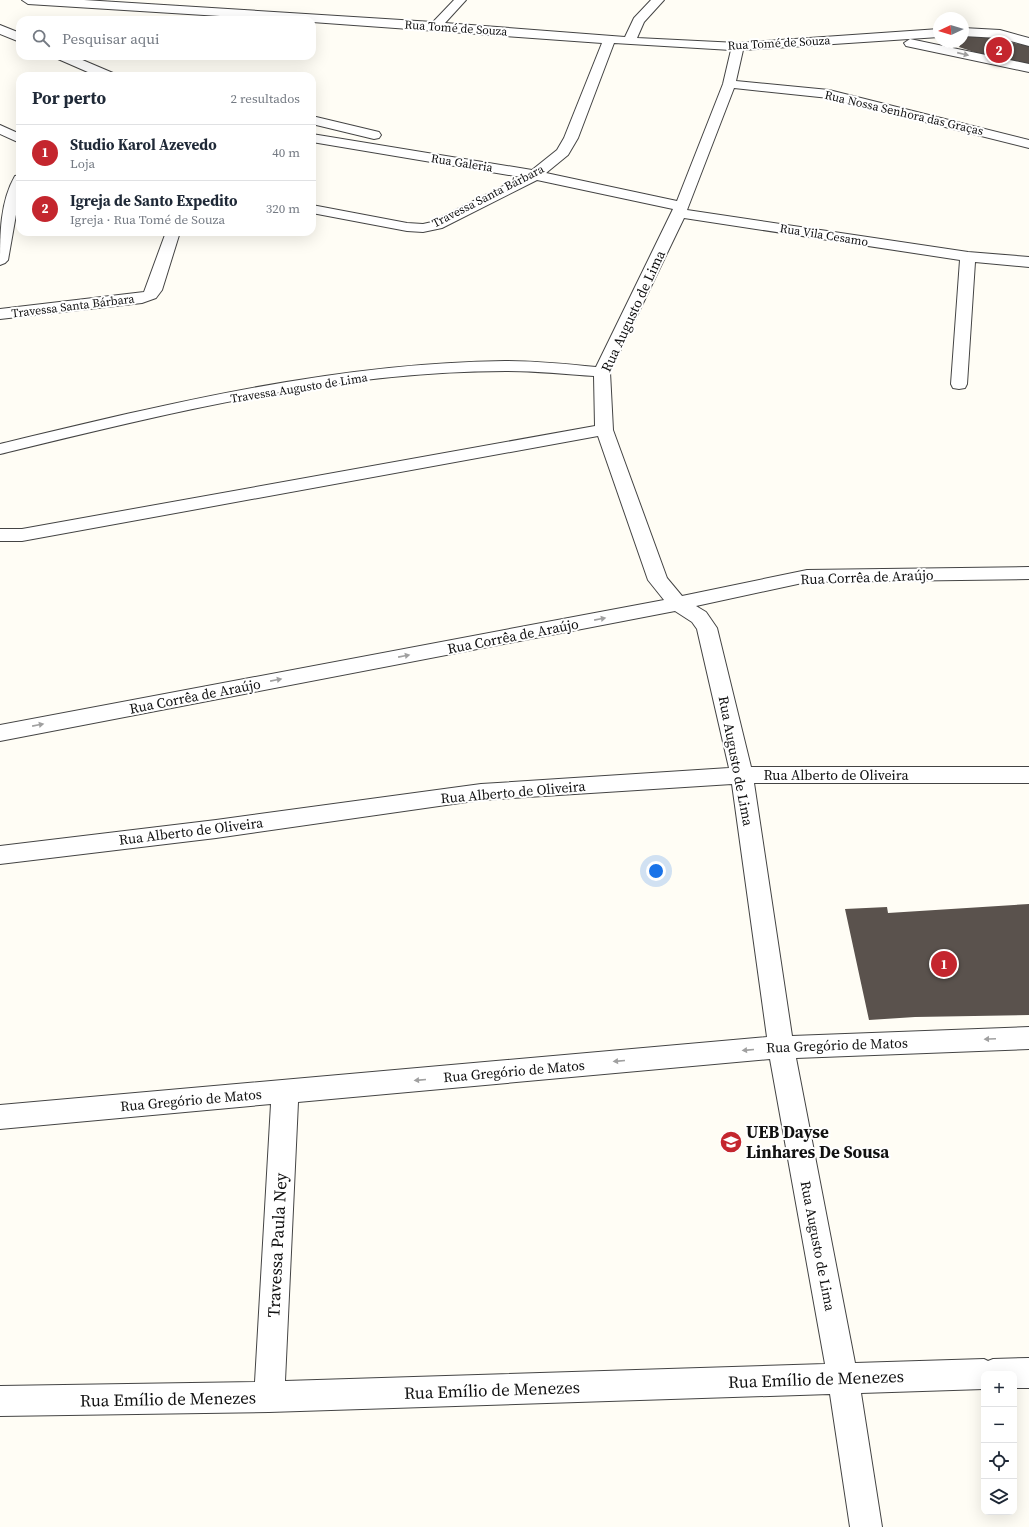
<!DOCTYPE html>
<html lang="pt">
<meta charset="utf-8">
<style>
:root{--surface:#fff;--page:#f6f6f7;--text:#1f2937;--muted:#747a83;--line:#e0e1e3;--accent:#c4262e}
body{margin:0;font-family:"Source Serif 4",serif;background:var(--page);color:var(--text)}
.controls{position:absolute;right:12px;bottom:12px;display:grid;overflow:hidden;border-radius:8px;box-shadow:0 4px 16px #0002}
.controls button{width:36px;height:36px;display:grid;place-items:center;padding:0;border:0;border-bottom:1px solid var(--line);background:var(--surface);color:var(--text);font:20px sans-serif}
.compass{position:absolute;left:933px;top:12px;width:36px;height:36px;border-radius:50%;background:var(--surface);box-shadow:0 4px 16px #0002;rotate:266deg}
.you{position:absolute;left:656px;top:871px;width:14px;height:14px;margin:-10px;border:3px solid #fff;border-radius:50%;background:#1a73e8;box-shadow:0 0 0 6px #1a73e833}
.badge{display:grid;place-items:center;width:26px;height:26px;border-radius:50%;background:var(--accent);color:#fff;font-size:13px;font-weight:700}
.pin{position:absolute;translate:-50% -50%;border:2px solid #fff;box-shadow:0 1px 4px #0006}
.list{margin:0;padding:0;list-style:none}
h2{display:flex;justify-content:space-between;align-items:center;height:52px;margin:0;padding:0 16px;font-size:17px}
h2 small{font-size:13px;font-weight:400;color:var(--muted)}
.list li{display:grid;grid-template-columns:26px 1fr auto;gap:12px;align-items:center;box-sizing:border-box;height:56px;padding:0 16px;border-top:1px solid var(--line)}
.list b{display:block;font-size:15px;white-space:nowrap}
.list p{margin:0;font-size:13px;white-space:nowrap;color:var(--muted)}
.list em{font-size:13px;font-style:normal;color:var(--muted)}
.icon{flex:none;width:22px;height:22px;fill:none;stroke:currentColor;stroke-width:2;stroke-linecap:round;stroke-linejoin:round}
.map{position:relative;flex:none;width:1029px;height:1527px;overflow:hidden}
.search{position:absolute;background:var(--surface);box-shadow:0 4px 16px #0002;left:16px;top:16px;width:300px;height:44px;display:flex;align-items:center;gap:10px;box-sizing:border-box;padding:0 14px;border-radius:12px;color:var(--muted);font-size:15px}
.panel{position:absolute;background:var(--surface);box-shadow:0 4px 16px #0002;left:16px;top:72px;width:300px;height:164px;border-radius:12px}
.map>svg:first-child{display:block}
.building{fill:#5a524d}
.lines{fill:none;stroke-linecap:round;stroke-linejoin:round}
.minor-casing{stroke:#444;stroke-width:2}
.minor{fill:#fff;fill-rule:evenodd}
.oneway{fill:#a0a0a0}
.labels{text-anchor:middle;stroke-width:4;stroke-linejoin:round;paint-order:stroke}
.far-street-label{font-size:12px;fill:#111;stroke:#fff}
.street-label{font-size:14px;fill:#111;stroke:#fff}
.near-poi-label{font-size:17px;font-weight:bold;fill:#111;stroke:#fff;text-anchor:start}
.near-street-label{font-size:17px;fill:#111;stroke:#fff}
</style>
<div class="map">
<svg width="1029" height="1527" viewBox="0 0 1029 1527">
<rect width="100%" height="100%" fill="#fffdf5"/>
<g class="building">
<polygon points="966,36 986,37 1029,46 1029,64 980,54 959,47"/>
<polygon points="1029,904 1029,1015 915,1017 869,1020 845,909 887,907 888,913"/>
</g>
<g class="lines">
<g class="minor-casing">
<g id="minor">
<path d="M22,0H84L433,22L454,0H466L445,23L625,37L634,18L651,0H664L644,22L637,38L738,43L939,29V37L743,50L736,81L829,90L1029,140V148L829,98L734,88L687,210L968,252L1029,257V267L975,262L967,384L965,388L959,389L953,388L951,384L960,260L684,218L610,372L613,430L667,578L682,596L807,570L1029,567V579L807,582L696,606L706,612L717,628L751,767H1029V783H754L792,1036L1029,1027V1049L796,1058L855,1363L984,1359L988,1361L993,1359L1029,1358V1388H1014V1374H984V1389L861,1393L882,1527H850L830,1394L269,1412L0,1416V1386L255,1382L271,1104L0,1129V1105L767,1037L732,784L481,800L216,838L0,864V846L216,820L481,784L729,768L697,629L692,622L675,611L0,741V725L664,600L648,580L598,436L22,541H0V529H22L595,426L594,376C565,374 535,371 506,371C335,371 165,414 0,454V444C166,404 334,363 505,361C536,361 566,364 596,367L673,209L537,180L442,228L423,232L407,231L312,213V205L407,223L423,224L432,222L521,177L312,142V134L532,170L557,150L564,138L602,43L312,22V20H285L28,4ZM614,43L731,50L723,84L677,201L546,173L568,155L578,138ZM770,1059L825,1364L285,1381L298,1102Z"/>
<polygon points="0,25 20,33 20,42 0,34"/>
<polygon points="963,28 1000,30 1029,38 1029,46 999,38 963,36"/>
<polygon points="910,39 1029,64 1029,72 906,46 904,43"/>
<polygon points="56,56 73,56 113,73 114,76 97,76 58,59"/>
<polygon points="312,116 379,132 381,135 379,138 374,139 312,124"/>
<polygon points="0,125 20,134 20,143 0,134"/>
<path d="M20,175V192L8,260L5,263L0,265C0,234 0,202 15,176Z"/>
<polygon points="166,232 180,232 162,290 156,298 142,303 0,319 0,309 144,292"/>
</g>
</g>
<use href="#minor" class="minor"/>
</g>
<defs><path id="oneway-solid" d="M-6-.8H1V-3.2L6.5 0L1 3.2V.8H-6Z"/></defs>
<g class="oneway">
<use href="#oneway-solid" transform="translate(963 54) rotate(13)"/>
<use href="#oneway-solid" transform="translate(600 619) rotate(-11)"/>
<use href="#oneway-solid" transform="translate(404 656) rotate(-11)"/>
<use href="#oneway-solid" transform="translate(276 680) rotate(-11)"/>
<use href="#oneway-solid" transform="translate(38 725) rotate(-11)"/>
<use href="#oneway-solid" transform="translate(990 1039) rotate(178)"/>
<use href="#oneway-solid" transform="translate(748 1050) rotate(175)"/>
<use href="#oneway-solid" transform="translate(619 1061) rotate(175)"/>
<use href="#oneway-solid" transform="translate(420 1080) rotate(175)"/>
</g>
<defs>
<g id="school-disc" transform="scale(1.15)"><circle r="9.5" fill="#c4262e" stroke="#fff"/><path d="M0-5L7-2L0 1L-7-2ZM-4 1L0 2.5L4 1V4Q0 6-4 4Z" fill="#fff"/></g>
</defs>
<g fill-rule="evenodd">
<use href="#school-disc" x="731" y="1142"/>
</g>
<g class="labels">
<g class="far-street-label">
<text transform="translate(456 28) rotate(4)" y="4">Rua Tomé de Souza</text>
<text transform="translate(779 43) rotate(-3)" y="4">Rua Tomé de Souza</text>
<text transform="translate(904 113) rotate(13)" y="4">Rua Nossa Senhora das Graças</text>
<text transform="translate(462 163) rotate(9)" y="4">Rua Galeria</text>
<text transform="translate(488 196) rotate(-27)" y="4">Travessa Santa Bárbara</text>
<text transform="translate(824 235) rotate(9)" y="4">Rua Vila Cesamo</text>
<text transform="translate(73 306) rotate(-7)" y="4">Travessa Santa Bárbara</text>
<text transform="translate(299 388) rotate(-9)" y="4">Travessa Augusto de Lima</text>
</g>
<g class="street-label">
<text transform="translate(633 311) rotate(-65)" y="5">Rua Augusto de Lima</text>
<text transform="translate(867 577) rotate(-2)" y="5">Rua Corrêa de Araújo</text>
<text transform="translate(513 636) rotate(-11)" y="5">Rua Corrêa de Araújo</text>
<text transform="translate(195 696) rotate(-11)" y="5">Rua Corrêa de Araújo</text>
<text transform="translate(736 761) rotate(79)" y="5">Rua Augusto de Lima</text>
<text x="836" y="780">Rua Alberto de Oliveira</text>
<text transform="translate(513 792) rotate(-5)" y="5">Rua Alberto de Oliveira</text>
<text transform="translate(191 831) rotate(-7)" y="5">Rua Alberto de Oliveira</text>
<text transform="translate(837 1045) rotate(-2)" y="5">Rua Gregório de Matos</text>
<text transform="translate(514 1071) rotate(-5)" y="5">Rua Gregório de Matos</text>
<text transform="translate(191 1100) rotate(-5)" y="5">Rua Gregório de Matos</text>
<text transform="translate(818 1246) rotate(79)" y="5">Rua Augusto de Lima</text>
</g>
<g class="near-poi-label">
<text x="746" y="1138">UEB Dayse<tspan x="746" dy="20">Linhares De Sousa</tspan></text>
</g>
<g class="near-street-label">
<text transform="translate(277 1245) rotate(-87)" y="6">Travessa Paula Ney</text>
<text transform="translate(816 1379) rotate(-2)" y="6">Rua Emílio de Menezes</text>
<text transform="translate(492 1390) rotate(-2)" y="6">Rua Emílio de Menezes</text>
<text transform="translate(168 1399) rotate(-1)" y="6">Rua Emílio de Menezes</text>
</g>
</g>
</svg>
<div class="controls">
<button>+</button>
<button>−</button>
<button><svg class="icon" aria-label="locate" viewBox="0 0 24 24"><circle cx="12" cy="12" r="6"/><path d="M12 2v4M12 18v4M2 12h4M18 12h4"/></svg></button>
<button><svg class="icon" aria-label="layers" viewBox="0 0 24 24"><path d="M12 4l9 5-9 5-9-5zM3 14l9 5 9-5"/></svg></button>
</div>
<svg class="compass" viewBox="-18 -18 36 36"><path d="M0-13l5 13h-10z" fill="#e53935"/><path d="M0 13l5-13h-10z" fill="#747a83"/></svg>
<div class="you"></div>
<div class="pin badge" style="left:944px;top:964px">1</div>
<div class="pin badge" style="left:999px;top:50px">2</div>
<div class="search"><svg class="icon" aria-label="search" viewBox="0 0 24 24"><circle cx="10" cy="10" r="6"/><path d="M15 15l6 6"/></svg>Pesquisar aqui</div>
<section class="panel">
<h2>Por perto<small>2 resultados</small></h2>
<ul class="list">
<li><span class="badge">1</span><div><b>Studio Karol Azevedo</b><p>Loja</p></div><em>40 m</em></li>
<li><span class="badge">2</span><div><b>Igreja de Santo Expedito</b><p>Igreja · Rua Tomé de Souza</p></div><em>320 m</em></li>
</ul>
</section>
</div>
